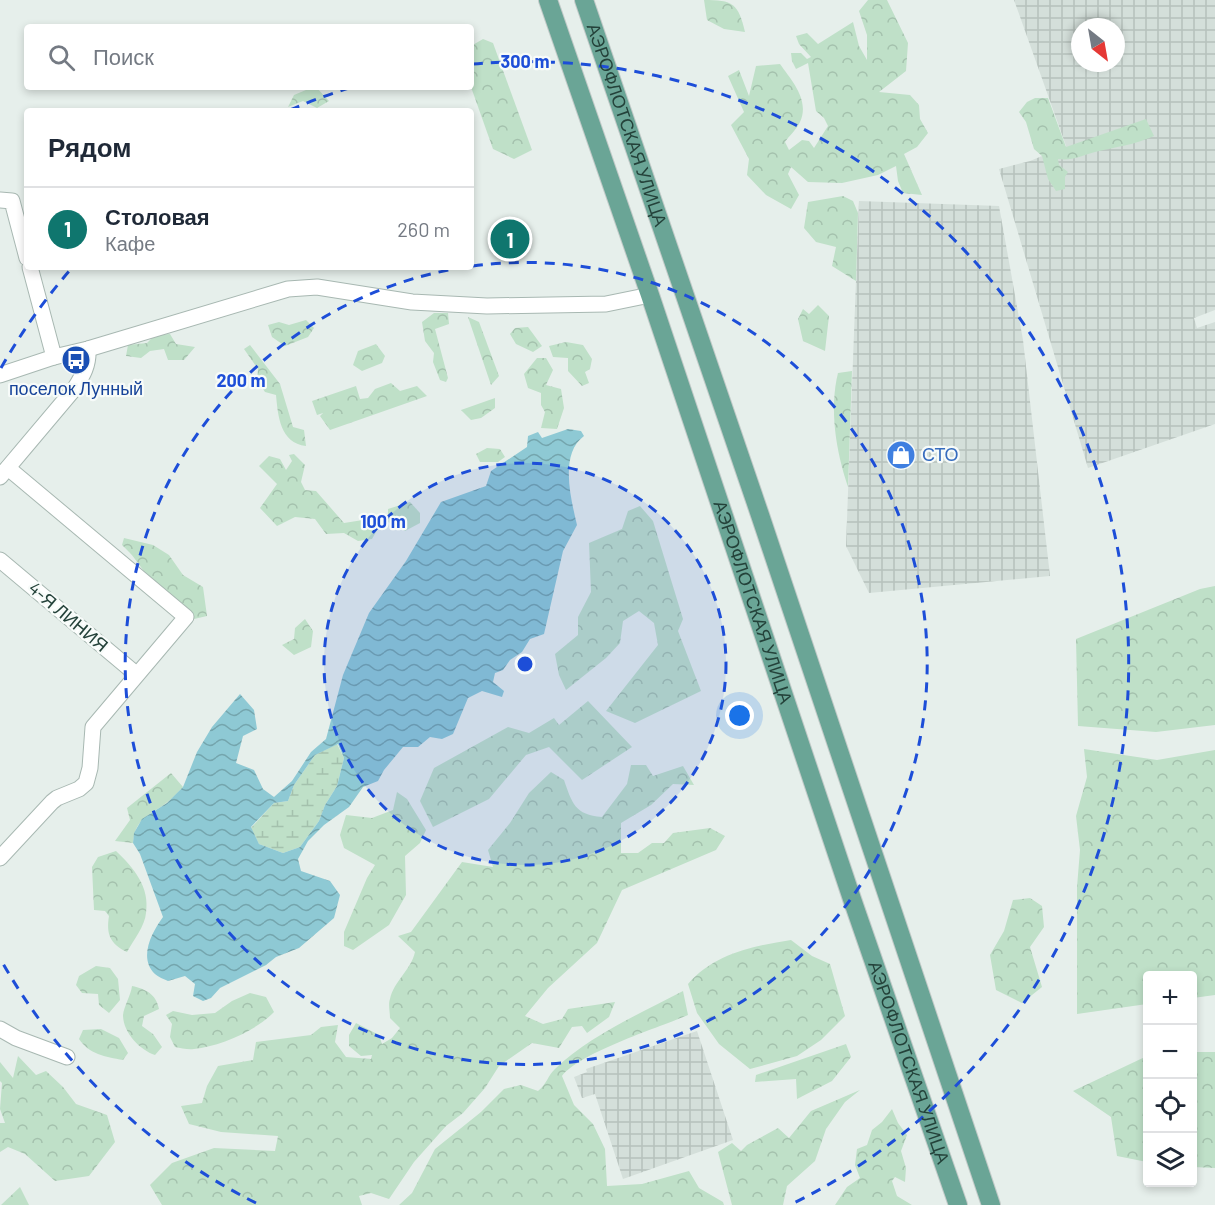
<!DOCTYPE html>
<html lang="ru">
<meta charset="utf-8">
<style>
:root{--surface:#fff;--page:#f2f2f3;--text:#1f2937;--muted:#747a83;--line:#e0e1e3;--accent:#0f766e}
body{margin:0;font-family:Barlow,sans-serif;background:var(--page);color:var(--text)}
.controls{position:absolute;right:18px;bottom:18px;display:grid;overflow:hidden;border-radius:6px;box-shadow:0 3px 9px #0003}
.controls button{width:54px;height:54px;display:grid;place-items:center;padding:0;border:0;border-bottom:2px solid var(--line);background:var(--surface);color:var(--text);font:30px sans-serif}
.compass{position:absolute;left:1071px;top:18px;width:54px;height:54px;border-radius:50%;background:var(--surface);box-shadow:0 3px 9px #0003;rotate:149deg}
.you{position:absolute;left:740px;top:716px;width:21px;height:21px;margin:-15px;border:4px solid #fff;border-radius:50%;background:#1a73e8;box-shadow:0 0 0 9px #1a73e833}
.badge{display:grid;place-items:center;width:39px;height:39px;border-radius:50%;background:var(--accent);color:#fff;font-size:20px;font-weight:700}
.pin{position:absolute;translate:-50% -50%;border:3px solid #fff;box-shadow:0 2px 6px #0006}
.list{margin:0;padding:0;list-style:none}
h2{display:flex;justify-content:space-between;align-items:center;height:78px;margin:0;padding:0 24px;font-size:26px}
h2 small{font-size:20px;font-weight:400;color:var(--muted)}
.list li{display:grid;grid-template-columns:39px 1fr auto;gap:18px;align-items:center;box-sizing:border-box;height:84px;padding:0 24px;border-top:2px solid var(--line)}
.list b{display:block;font-size:22px;white-space:nowrap}
.list p{margin:0;font-size:20px;white-space:nowrap;color:var(--muted)}
.list em{font-size:20px;font-style:normal;color:var(--muted)}
.icon{flex:none;width:33px;height:33px;fill:none;stroke:currentColor;stroke-width:2;stroke-linecap:round;stroke-linejoin:round}
.map{position:relative;flex:none;width:1215px;height:1205px;overflow:hidden}
.search{position:absolute;background:var(--surface);box-shadow:0 3px 9px #0003;left:24px;top:24px;width:450px;height:66px;display:flex;align-items:center;gap:15px;box-sizing:border-box;padding:0 21px;border-radius:6px;color:var(--muted);font-size:22px}
.panel{position:absolute;background:var(--surface);box-shadow:0 3px 9px #0003;left:24px;top:108px;width:450px;height:162px;border-radius:6px}
.map>svg:first-child{display:block}
.industrial{fill:url(#industrial-grid);fill-rule:evenodd}
.forest{fill:url(#forest-crowns)}
.wetland{fill:url(#wetland-marsh)}
.water{fill:url(#water-waves);fill-rule:evenodd}
.lines{fill:none;stroke-linecap:round;stroke-linejoin:round}
.street-casing{stroke:#a8b8b2;stroke-width:17}
.primary-casing{stroke:#c2cac8;stroke-width:20}
.street{stroke:#fff;stroke-width:15}
.primary{stroke:#6aa596;stroke-width:18}
.ring{fill:none;stroke:#1d4ed8;stroke-width:3;stroke-dasharray:10 8}
.labels{text-anchor:middle;stroke-width:4.5;stroke-linejoin:round;paint-order:stroke}
.street-label{font-size:18px;fill:#24423a;stroke:#f7fbf9}
.transit-label{font-size:18px;fill:#164399;stroke:#f7fbf9}
.shop-label{font-size:18px;fill:#366cbe;stroke:#f7fbf9;text-anchor:start}
.centre{fill:#1d4ed8;stroke:#f7fbf9;stroke-width:3}
.ring-label{font-size:18px;text-anchor:middle;font-weight:bold;fill:#1d4ed8;stroke:#f7fbf9;stroke-width:4.5;stroke-linejoin:round;paint-order:stroke}
</style>
<div class="map">
<svg width="1215" height="1205" viewBox="0 0 1215 1205">
<defs>
<pattern id="industrial-grid" width="8" height="8" patternUnits="userSpaceOnUse" patternTransform="scale(1.5)"><rect width="8" height="8" fill="#d4dfda"/><path d="M0 4h8M4 0v8" fill="none" stroke="#b6c1bc"/></pattern>
<pattern id="forest-crowns" width="20" height="18" patternUnits="userSpaceOnUse" patternTransform="scale(1.5)"><rect width="20" height="18" fill="#bfe0c8"/><path d="M2 6a3 3 0 1 1 6 0M12 15a3 3 0 1 1 6 0" fill="none" stroke="#a4c1ad"/></pattern>
<pattern id="wetland-marsh" width="20" height="14" patternUnits="userSpaceOnUse" patternTransform="scale(1.5)"><rect width="20" height="14" fill="#bfe0c8"/><path d="M1 5h8M5 5V1M11 12h8M15 12V8" fill="none" stroke="#a4c1ad"/></pattern>
<pattern id="water-waves" width="16" height="10" patternUnits="userSpaceOnUse" patternTransform="scale(1.5)"><rect width="16" height="10" fill="#8ec9d4"/><path d="M0 5q4-4 8 0t8 0" fill="none" stroke="#74a5ad"/></pattern>
</defs>
<rect width="100%" height="100%" fill="#e6efeb"/>
<g class="industrial">
<path d="M1014,0H1215V310L1194,318L1197,328L1215,322V424L1088,468L999,169L1030,161L1066,146ZM1080,27H1116V63H1080Z"/>
<polygon points="859,201 999,206 1023,340 1050,576 869,593 846,546"/>
<polygon points="697,1031 733,1140 623,1179 595,1094 582,1098 574,1077 587,1072 586,1069"/>
</g>
<g class="forest">
<path d="M704,0C733,0 738,3 745,32L724,29L707,20Z"/>
<path d="M868,0H887L908,43L906,71L879,92L910,95L919,105L920,119L928,133L917,147L904,154L922,195L903,193L898,181L896,166L878,175L842,183L808,182L791,167L788,174L799,195L791,209L766,195L747,175L749,159L731,125L744,112L728,76L739,70L749,96L756,66L780,64C792,81 810,100 800,122C797,129 789,136 785,142L789,150L802,140L809,141L814,148L828,126L824,118L816,111L808,63L796,69L792,61L791,53H801L807,59L811,57L799,44L796,36L807,33L818,44L853,22L859,46L867,60V35L859,11Z"/>
<polygon points="483,39 493,43 532,150 514,159 493,149 471,87 471,46"/>
<polygon points="313,87 316,87 329,101 317,108 303,101 288,107 294,95"/>
<path d="M1035,98H1048L1066,147L1146,119L1154,136C1135,145 1115,147 1095,152C1081,156 1072,161 1058,159L1059,165L1068,172L1065,177V189L1056,191L1048,179L1042,156L1034,149L1026,122L1019,112L1027,102Z"/>
<polygon points="843,196 853,201 858,213 856,281 832,266 836,247 816,242 804,228 808,202"/>
<polygon points="818,305 829,316 825,351 803,341 798,319 803,309 809,314"/>
<polygon points="434,313 448,313 449,324 435,329 448,378 446,382 440,380 433,362 434,353 425,341 422,322"/>
<polygon points="468,317 479,322 499,376 491,385"/>
<polygon points="306,320 314,328 308,337 285,346 272,337 268,325 279,322 289,325"/>
<polygon points="528,327 542,346 533,352 516,344 510,334 515,328"/>
<polygon points="170,334 176,344 195,347 184,360 168,360 164,349 150,351 141,358 126,356 128,345 147,343 155,335"/>
<polygon points="566,342 583,345 592,359 590,369 585,372 589,383 582,386 568,371 568,358 553,357 549,346"/>
<polygon points="376,344 385,356 382,363 362,371 353,365 358,351"/>
<path d="M250,345L280,384L293,427L304,430L306,446C280,443 278,416 276,395L265,392L257,380L258,369L244,349Z"/>
<polygon points="537,358 546,358 553,370 546,385 561,389 564,408 557,429 541,428 545,412 541,405 541,393 528,388 524,374"/>
<path d="M852,371L848,487C836,452 829,409 838,373Z"/>
<polygon points="391,383 400,391 417,386 427,396 330,430 320,416 323,413 317,415 312,401 356,386 360,399 368,398 375,389"/>
<polygon points="495,398 495,408 481,418 471,420 461,410"/>
<polygon points="487,448 500,449 505,457 498,462 480,462 476,454"/>
<polygon points="294,454 305,465 301,482 305,490 316,491 344,523 363,520 380,525 372,539 358,541 344,533 326,534 315,519 295,517 277,526 260,508 277,484 259,466 269,456 280,459 286,470 292,461 289,455"/>
<polygon points="410,502 420,513 420,523 405,531 388,522 388,509"/>
<polygon points="640,506 653,521 683,619 678,631 701,691 635,723 606,711 658,645 654,623 639,611 623,621 620,643 606,658 566,690 559,675 555,654 578,635 578,617 591,592 589,543 622,529 628,511"/>
<path d="M124,538L153,545L169,555L183,575L203,587L207,616L194,619C177,606 159,591 146,574C137,562 134,556 122,545Z"/>
<polygon points="1215,586 1215,725 1156,732 1078,726 1076,639 1200,589"/>
<polygon points="305,619 313,631 311,647 294,655 282,645 294,639 295,628"/>
<polygon points="588,701 632,747 582,780 549,747 526,755 489,799 433,827 420,801 434,768 508,727 529,733 554,718 559,725"/>
<polygon points="1084,749 1157,760 1215,750 1215,995 1193,998 1192,976 1148,976 1147,1004 1077,1014 1077,887 1080,850 1076,816 1087,777"/>
<path d="M631,765H646L653,776L683,766L694,785L673,784L651,805L621,823V853H638L652,843H664L673,833L710,828L725,836L716,850L622,890L597,943L548,988L525,1016L543,1024L562,1019L568,1009L615,1002L609,1017L587,1033L582,1026L572,1027L559,1048L532,1043L499,1066L485,1088L463,1113L446,1126L414,1162L389,1199L371,1193L359,1196L362,1205H162L150,1185L172,1163L214,1148L275,1151L278,1136L221,1132L189,1124L181,1106L202,1103L207,1086L218,1066L253,1060L256,1042L311,1035L321,1027L338,1025L335,1042L346,1057L371,1059L372,1055L361,1056L349,1046V1035L356,1023L379,1035L382,1044L392,1038L400,1028L390,1018C390,1012 388,1004 390,999C394,981 411,970 415,952L398,936L411,932L462,862L493,867L488,850L510,823L529,793L551,772L564,780C572,803 575,815 602,817L627,784Z"/>
<path d="M171,773L183,787C177,793 172,799 165,804C148,816 135,819 133,843L115,841L130,820L127,808Z"/>
<polygon points="397,792 407,799 426,830 420,843 405,856 406,895 389,925 353,950 344,946 344,932 367,878 375,865 344,848 340,835 346,815 372,818 393,810"/>
<path d="M116,851C134,868 150,887 146,913C145,926 133,941 127,952C110,944 106,934 109,916L105,911L94,910L92,867L98,857Z"/>
<polygon points="1030,898 1042,906 1044,927 1030,947 1042,987 1022,1003 996,990 990,955 1004,931 1013,900"/>
<path d="M791,940L812,956L830,964L845,1016L821,1040L797,1056L750,1069L719,1044L697,1013L688,984C714,954 753,946 791,940Z"/>
<polygon points="96,966 110,968 118,979 120,1000 109,1013 99,1005 98,994 82,993 76,985 79,976"/>
<path d="M132,986C146,989 156,994 159,1009L144,1016L142,1026L153,1034L162,1047L155,1055C140,1050 123,1033 123,1015C124,1006 131,995 132,986Z"/>
<path d="M683,991L688,1015C658,1028 581,1052 562,1076L574,1105L593,1124L605,1149L607,1186L642,1184L689,1171L699,1188L723,1202L724,1205H399L412,1193L435,1149L481,1112L504,1089L521,1085L538,1091C547,1084 548,1075 555,1069C589,1036 641,1013 683,991Z"/>
<path d="M250,993L266,997L274,1012C256,1031 220,1046 194,1049C188,1050 181,1048 175,1047L170,1037L172,1024L166,1015L173,1011L192,1015L215,1013L232,1001Z"/>
<path d="M101,1029L119,1038L128,1053L123,1060C105,1057 89,1054 79,1039L83,1030Z"/>
<polygon points="846,1044 851,1057 832,1081 797,1099 796,1079 755,1082 756,1075"/>
<polygon points="1193,1052 1215,1052 1215,1168 1193,1167"/>
<polygon points="18,1056 36,1075 46,1071 63,1087 76,1104 107,1115 115,1142 89,1176 55,1181 25,1154 8,1147 0,1152 0,1123 5,1123 0,1109 2,1083 0,1081 0,1062 13,1078"/>
<polygon points="1147,1056 1147,1162 1117,1156 1111,1117 1073,1091"/>
<polygon points="860,1090 845,1102 826,1129 815,1161 787,1186 783,1205 732,1205 718,1152 732,1143 741,1151 747,1145 778,1128 789,1138 811,1111"/>
<polygon points="892,1109 898,1123 907,1135 901,1151 906,1168 905,1182 895,1177 892,1181 897,1196 912,1205 835,1205 847,1187 860,1178 855,1165 857,1149 867,1145 872,1130 882,1122"/>
<polygon points="20,1187 29,1205 1,1205"/>
</g>
<polygon class="wetland" points="337,744 344,758 337,786 325,805 319,821 300,847 283,853 259,844 251,828 274,803 288,801 294,785 315,755"/>
<path class="water" d="M568,429L581,431L584,436C559,454 571,499 577,525L563,551L544,634L530,639L522,652L510,660L503,670L495,673L493,682L504,691L502,697L482,691L468,698L453,734L442,739L430,737L418,747H403L384,770L378,781L363,787L349,807L324,825L308,841L298,859L301,871L330,881L340,895L334,918L299,948L276,957L266,965L220,988L211,998L203,1001L193,996L195,984L185,976L168,981C164,979 158,977 155,974C138,958 152,932 163,917L140,854L133,843L134,833L142,819L167,803L183,787L197,752L212,727L240,694L254,710L257,729L243,736L236,763L254,770L263,789L274,797L292,781L311,752L326,739L343,675L369,613L406,561L441,502L486,486L491,471L527,447L528,436L538,432L542,438ZM338,744L344,758L337,786L325,805L319,821L300,847L283,853L259,844L251,827L274,803L288,801L294,785L315,755Z"/>
<g class="lines">
<g class="street-casing">
<g id="street">
<polyline points="0,200 12,201 27,258"/>
<polyline points="30,267 54,357"/>
<polyline points="0,375 54,357 88,349 288,289 317,287 412,302 487,306 606,304 650,295"/>
<path d="M0,477L75,388C83,375 89,365 88,349"/>
<polyline points="0,560 136,674"/>
<polyline points="0,858 52,802 57,798 79,789 86,783 90,768 93,727 186,617 8,468"/>
<polyline points="0,1029 16,1038 67,1057"/>
</g>
</g>
<g class="primary-casing">
<g id="primary">
<path id="s1" d="M548,0L650,295L852,899L958,1205"/>
<path id="s2" d="M584,0L760,515L991,1205"/>
</g>
</g>
<use href="#street" class="street"/>
<use href="#primary" class="primary"/>
</g>
<circle cx="525" cy="664" r="201" fill="#1d4ed8" fill-opacity=".12"/>
<g class="ring">
<circle cx="525" cy="664" r="201"/>
<path d="M473 266A401 401 0 1 1 466 267"/>
<path d="M256 1203A602 602 0 0 1 1 960M1 368A602 602 0 0 1 71 269M290 110A602 602 0 0 1 349 88M473 64A602 602 0 0 1 794 1203"/>
</g>
<defs>
<g id="bus-disc" transform="scale(1.5)"><circle r="9.5" fill="#1a4fb4" stroke="#f7fbf9"/><path d="M-5-6H5V4H4V6H2V4H-2V6H-4V4H-5ZM-3.5-4V0h7V-4ZM-3.5 1.2v1.5H-2V1.2ZM2 1.2v1.5H3.5V1.2Z" fill="#fff"/></g>
<g id="shop-disc" transform="scale(1.5)"><circle r="9.5" fill="#3f7fe0" stroke="#f7fbf9"/><path d="M-5-2.5h2.3a2.7 3.5 0 0 1 5.4 0H5L5.5 6h-11ZM-1.5-2.5h3a1.5 2.3 0 0 0-3 0Z" fill="#fff"/></g>
</defs>
<g fill-rule="evenodd">
<use href="#bus-disc" x="76" y="360"/>
<use href="#shop-disc" x="901" y="455"/>
</g>
<g class="labels">
<g class="street-label">
<text dy="6" stroke="none"><textPath href="#s2" startOffset="132">АЭРОФЛОТСКАЯ УЛИЦА</textPath></text>
<text dy="6" stroke="none"><textPath href="#s1" startOffset="636">АЭРОФЛОТСКАЯ УЛИЦА</textPath></text>
<text transform="translate(68 617) rotate(40)" y="6">4-Я ЛИНИЯ</text>
<text dy="6" stroke="none"><textPath href="#s1" startOffset="1122">АЭРОФЛОТСКАЯ УЛИЦА</textPath></text>
</g>
<g class="transit-label">
<text x="76" y="395">поселок Лунный</text>
</g>
<g class="shop-label">
<text x="922" y="461">СТО</text>
</g>
</g>
<circle cx="525" cy="664" r="9" class="centre"/>
<g class="ring-label">
<text x="525" y="68">300 m</text>
<text x="241" y="387">200 m</text>
<text x="383" y="528">100 m</text>
</g>
</svg>
<div class="controls">
<button>+</button>
<button>−</button>
<button><svg class="icon" aria-label="locate" viewBox="0 0 24 24"><circle cx="12" cy="12" r="6"/><path d="M12 2v4M12 18v4M2 12h4M18 12h4"/></svg></button>
<button><svg class="icon" aria-label="layers" viewBox="0 0 24 24"><path d="M12 4l9 5-9 5-9-5zM3 14l9 5 9-5"/></svg></button>
</div>
<svg class="compass" viewBox="-18 -18 36 36"><path d="M0-13l5 13h-10z" fill="#e53935"/><path d="M0 13l5-13h-10z" fill="#747a83"/></svg>
<div class="you"></div>
<div class="pin badge" style="left:510px;top:239px">1</div>
<div class="search"><svg class="icon" aria-label="search" viewBox="0 0 24 24"><circle cx="10" cy="10" r="6"/><path d="M15 15l6 6"/></svg>Поиск</div>
<section class="panel">
<h2>Рядом<small></small></h2>
<ul class="list">
<li><span class="badge">1</span><div><b>Столовая</b><p>Кафе</p></div><em>260 m</em></li>
</ul>
</section>
</div>
